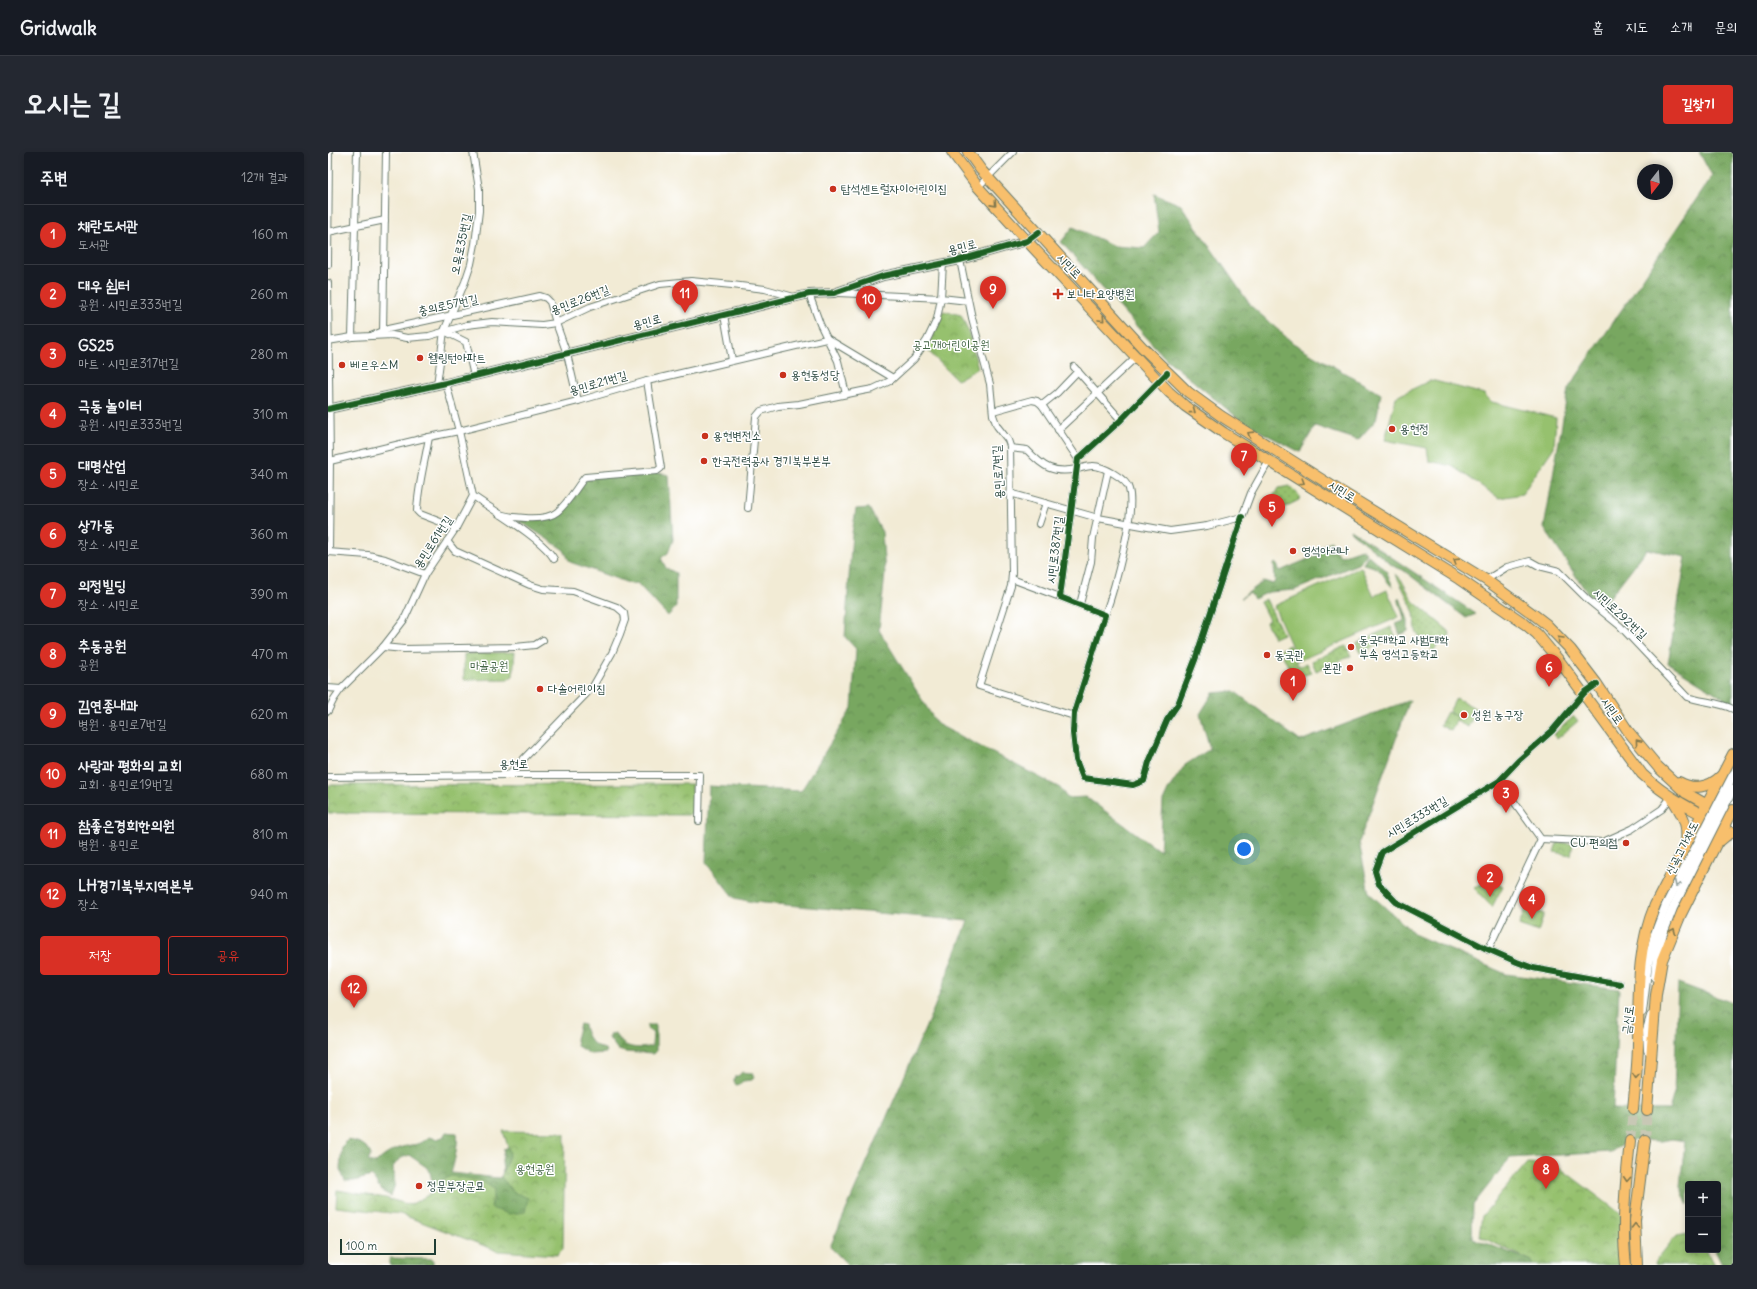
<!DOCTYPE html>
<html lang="ko">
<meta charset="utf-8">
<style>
:root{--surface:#171b24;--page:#242831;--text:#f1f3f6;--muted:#9ea1a6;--line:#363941;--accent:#d93025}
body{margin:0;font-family:Delius,"Poor Story",sans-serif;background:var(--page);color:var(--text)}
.controls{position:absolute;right:12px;bottom:12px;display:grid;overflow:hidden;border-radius:4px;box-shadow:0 2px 6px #0003}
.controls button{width:36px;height:36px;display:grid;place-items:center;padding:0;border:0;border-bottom:1px solid var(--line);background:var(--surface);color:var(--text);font:20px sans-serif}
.compass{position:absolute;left:1309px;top:12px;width:36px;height:36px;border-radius:50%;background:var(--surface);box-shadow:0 2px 6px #0003;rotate:197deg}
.scale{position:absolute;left:12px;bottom:10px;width:96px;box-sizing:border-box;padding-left:4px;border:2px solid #1f3d34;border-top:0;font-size:11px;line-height:14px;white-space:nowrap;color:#1f3d34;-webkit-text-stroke:3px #fff;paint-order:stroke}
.you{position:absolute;left:916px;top:697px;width:14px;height:14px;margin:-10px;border:3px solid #fff;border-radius:50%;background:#1a73e8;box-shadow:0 0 0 6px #1a73e833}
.badge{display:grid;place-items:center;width:26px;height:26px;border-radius:50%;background:var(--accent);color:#fff;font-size:13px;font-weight:700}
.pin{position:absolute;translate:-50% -33px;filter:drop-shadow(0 1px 2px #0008)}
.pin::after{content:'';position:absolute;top:21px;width:14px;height:12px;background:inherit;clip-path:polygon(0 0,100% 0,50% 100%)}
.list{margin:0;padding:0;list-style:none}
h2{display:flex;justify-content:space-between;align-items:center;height:52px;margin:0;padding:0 16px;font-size:17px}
h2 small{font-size:13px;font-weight:400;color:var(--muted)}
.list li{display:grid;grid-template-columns:26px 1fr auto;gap:12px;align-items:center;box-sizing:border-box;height:60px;padding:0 16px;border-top:1px solid var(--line)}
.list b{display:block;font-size:15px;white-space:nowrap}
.list p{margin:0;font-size:13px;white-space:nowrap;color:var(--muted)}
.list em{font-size:13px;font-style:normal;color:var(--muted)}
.actions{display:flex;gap:8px;padding:12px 16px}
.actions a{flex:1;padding:9px 0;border:1px solid var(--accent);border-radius:4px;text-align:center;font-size:14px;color:var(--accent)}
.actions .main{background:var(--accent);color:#fff}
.map{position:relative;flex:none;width:1405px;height:1113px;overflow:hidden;border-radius:4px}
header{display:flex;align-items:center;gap:24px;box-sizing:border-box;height:56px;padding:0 20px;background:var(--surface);border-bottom:1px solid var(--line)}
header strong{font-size:19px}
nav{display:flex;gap:22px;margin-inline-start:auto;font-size:14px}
.intro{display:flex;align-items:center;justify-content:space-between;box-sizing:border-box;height:96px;padding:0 24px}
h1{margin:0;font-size:28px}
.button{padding:10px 18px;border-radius:4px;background:var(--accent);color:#fff;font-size:14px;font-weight:700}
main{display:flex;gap:24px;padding:0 24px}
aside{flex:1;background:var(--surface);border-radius:4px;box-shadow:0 2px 6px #0003}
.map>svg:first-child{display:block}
.grass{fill:url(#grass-dots);stroke:#5a7f51}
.forest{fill:url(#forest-crowns);stroke:#4c724a}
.park{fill:url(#park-crowns);stroke:#5a7f51}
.pitch{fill:#96c16e;stroke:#5a7f51}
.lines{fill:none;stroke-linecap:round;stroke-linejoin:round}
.primary-tunnel{stroke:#c8c8b5;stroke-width:10;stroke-dasharray:10 5;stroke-linecap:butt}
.minor-casing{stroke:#697a6c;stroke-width:8}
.tertiary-casing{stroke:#697a6c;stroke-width:10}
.primary-casing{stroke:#697a6c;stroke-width:12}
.minor{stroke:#fff;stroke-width:6}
.tertiary{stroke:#fff;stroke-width:8}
.primary{stroke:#f8bf6c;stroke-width:10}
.tertiary-bridge-casing{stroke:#697a6c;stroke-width:10;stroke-linecap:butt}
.tertiary-bridge{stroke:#fff;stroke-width:8}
.cycleway-casing{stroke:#fff;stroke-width:8}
.cycleway{stroke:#1b5e20;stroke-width:6}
.oneway{stroke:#81784d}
.oneway2{stroke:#8f9e9a}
.poi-dot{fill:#c8321e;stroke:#fff;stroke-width:1.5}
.labels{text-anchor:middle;stroke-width:3;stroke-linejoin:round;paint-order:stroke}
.poi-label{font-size:12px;fill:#1f3d34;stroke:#fff;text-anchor:start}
.street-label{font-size:12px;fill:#1f3d34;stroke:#fff}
.park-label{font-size:12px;fill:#436545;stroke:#fff}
</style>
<header>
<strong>Gridwalk</strong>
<nav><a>홈</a><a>지도</a><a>소개</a><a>문의</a></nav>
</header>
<div class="intro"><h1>오시는 길</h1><a class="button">길찾기</a></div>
<main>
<aside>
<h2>주변<small>12개 결과</small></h2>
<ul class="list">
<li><span class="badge">1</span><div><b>채란도서관</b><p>도서관</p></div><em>160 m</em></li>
<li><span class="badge">2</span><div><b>대우 쉼터</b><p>공원 · 시민로333번길</p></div><em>260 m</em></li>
<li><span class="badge">3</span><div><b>GS25</b><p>마트 · 시민로317번길</p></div><em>280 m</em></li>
<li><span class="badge">4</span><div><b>극동 놀이터</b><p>공원 · 시민로333번길</p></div><em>310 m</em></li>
<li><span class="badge">5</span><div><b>대명산업</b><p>장소 · 시민로</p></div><em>340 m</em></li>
<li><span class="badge">6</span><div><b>상가동</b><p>장소 · 시민로</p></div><em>360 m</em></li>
<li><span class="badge">7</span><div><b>의정빌딩</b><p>장소 · 시민로</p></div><em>390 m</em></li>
<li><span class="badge">8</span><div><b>추동공원</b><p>공원</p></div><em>470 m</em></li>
<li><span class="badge">9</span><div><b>김연종내과</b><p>병원 · 용민로7번길</p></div><em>620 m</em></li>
<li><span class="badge">10</span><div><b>사랑과 평화의 교회</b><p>교회 · 용민로19번길</p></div><em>680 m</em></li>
<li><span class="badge">11</span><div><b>참좋은경희한의원</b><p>병원 · 용민로</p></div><em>810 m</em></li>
<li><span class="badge">12</span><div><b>LH경기북부지역본부</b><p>장소</p></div><em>940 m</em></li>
</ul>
<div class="actions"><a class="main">저장</a><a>공유</a></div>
</aside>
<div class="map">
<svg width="1405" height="1113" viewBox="0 0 1405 1113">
<defs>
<pattern id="grass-dots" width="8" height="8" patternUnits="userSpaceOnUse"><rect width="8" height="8" fill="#96c16e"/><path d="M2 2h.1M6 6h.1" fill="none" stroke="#7a9e5b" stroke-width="1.8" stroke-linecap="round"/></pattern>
<pattern id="forest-crowns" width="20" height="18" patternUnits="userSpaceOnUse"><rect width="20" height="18" fill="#78a761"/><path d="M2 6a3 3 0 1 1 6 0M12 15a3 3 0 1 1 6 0" fill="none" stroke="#628951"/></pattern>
<pattern id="park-crowns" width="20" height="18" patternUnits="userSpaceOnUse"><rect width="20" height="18" fill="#96c16e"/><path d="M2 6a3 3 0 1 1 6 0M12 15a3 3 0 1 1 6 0" fill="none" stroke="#7a9e5b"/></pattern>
</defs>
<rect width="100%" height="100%" fill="#fff"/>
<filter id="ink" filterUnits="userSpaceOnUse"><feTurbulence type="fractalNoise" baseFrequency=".025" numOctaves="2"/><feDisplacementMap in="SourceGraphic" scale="8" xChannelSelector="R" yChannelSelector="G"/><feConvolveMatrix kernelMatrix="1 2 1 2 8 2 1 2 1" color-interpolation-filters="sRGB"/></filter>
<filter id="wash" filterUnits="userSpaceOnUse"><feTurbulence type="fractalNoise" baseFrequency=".012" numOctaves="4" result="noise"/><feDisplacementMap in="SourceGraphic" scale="16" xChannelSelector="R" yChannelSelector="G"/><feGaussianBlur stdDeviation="0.9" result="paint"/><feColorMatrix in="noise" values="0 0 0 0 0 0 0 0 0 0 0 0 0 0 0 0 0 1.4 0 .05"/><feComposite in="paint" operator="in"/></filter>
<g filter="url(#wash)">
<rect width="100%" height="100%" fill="#f2ebd5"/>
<g class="grass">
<polygon points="962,334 972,344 971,348 957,355 953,359 950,356 940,359 938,357 950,336"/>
<polygon points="1067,421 1073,427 1085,449 1121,479 1122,483 1110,493 1105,500 1097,486 1094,488 1088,479 1086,461 1082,451"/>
<polygon points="938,447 955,482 946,486 938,470 941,468 932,450"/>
<polygon points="1063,475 1068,485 1032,501 1028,492 1033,489 1035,496 1037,495 1034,488"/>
<polygon points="961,493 970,513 973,514 979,511 984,521 973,524 963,520 952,498"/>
<polygon points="1018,494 1023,504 988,519 984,509"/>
</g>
<g class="forest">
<polygon points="1371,0 1405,0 1405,552 1340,511 1358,405 1319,397 1271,459 1216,376 1240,237 1384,24"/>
<polygon points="826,42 853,53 923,154 965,191 1053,242 1048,268 1030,288 987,274 972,300 916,271 837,206 733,90 745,75 786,94 816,96 831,80"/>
<polygon points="325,320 341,323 345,388 340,401 333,406 338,416 348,421 348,455 340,464 309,431 303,432 242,410 236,398 190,368 231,365 259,326"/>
<polygon points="541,356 554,380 557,422 551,478 609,572 732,636 739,646 758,645 832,699 835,649 841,636 857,613 882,597 872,562 885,541 906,539 972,589 1082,548 1031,690 1041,741 1088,783 1178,822 1291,837 1285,957 1341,958 1346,941 1350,831 1405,851 1405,1113 1394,1113 1387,1098 1390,1098 1390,1032 1360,1032 1360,1054 1352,1034 1357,989 1344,987 1334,989 1300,988 1283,1000 1182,1006 1145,1053 1144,1086 1204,1109 1204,1113 520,1113 502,1095 606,856 640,769 425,750 406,746 378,710 381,634 473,639 524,556 528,497 517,485 524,381 528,357"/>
<polygon points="1023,378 1148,462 1138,466 1075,418 1065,414 1023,380"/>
<polygon points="1003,389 1005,397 1013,404 1033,397 1038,401 1032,411 967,438 941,440 926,447 922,441 913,446 936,429 945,432 947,429 946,412 948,411 952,419 992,402 990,399 992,395"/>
<path d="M1040,403L1058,418L1065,435C1059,431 1058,426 1054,421C1050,416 1042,413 1035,412Z"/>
<path d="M1071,446H1072L1080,468V479L1072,483L1068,472L1076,469C1076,461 1070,452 1071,446Z"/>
<path d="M252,872L256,873C258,886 265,894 277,897L278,901L262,902L249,894L248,887Z"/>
<path d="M320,873H328V900L324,902L297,900L290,898L281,886L283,882L287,881C293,896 309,898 324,894L325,881L319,877Z"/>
<polygon points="414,920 424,921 426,926 424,928 415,929 413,932 408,933 406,929 407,924 410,924"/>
<path d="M118,980L129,981C131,988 126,1014 123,1021L171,1026L175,1022L174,1008L176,997L187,992L208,1005L195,1080L108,1043L101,1017L81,1003L71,1007L65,1015L67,1032L63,1044L53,1039L44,1024L26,1029H17L12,1017L14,994L20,988C31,990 39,992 43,1003L40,1009L48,1011C56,1003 64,998 75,995C88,991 90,995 101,985L108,987L115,985Z"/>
<polygon points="62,1106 105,1107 105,1113 62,1113"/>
</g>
<g class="park">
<polygon points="615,159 633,163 640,178 650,216 629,228 598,197 603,187"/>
<polygon points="187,500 185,524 180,527 136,528 136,502"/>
<polygon points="1119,560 1130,565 1123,579 1112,573"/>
<polygon points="1246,564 1250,569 1229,587 1225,583"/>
<polygon points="364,632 365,659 361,663 0,661 0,633"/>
<polygon points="1229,690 1245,692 1243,703 1226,700"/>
<polygon points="1162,727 1175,734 1164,755 1146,736"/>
<polygon points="1198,755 1216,762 1210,780 1191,773"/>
<polygon points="175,979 230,980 237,982 235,1097 229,1103 170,1099 72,1062 8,1055 9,1038 58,1046 82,1053 102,1042 108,1031 123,1024 152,1028 166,1037 163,1056 181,1062 197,1060 200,1046 185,1040 173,1025 182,1001"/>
<polygon points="1199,1011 1227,1012 1293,1062 1295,1113 1204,1113 1204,1109 1151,1084 1154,1064"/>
<polygon points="1360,1082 1360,1098 1378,1098 1386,1113 1327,1113 1326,1111 1348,1084"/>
</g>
<g class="pitch">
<polygon points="1103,228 1156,242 1164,250 1228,266 1226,295 1194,342 1171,346 1124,314 1101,309 1099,296 1057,288 1068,245"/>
<polygon points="1033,415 1046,444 1059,438 1071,465 970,509 946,454"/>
<polygon points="1128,546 1149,557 1140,575 1128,569 1130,565 1121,560"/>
</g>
</g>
<g filter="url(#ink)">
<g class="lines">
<g class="primary-tunnel">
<polyline points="1317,988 1319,958"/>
<polyline points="1302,989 1305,957"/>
</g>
<g class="minor-casing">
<g id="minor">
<polyline points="650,35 685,0"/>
<polyline points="0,80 57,68"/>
<polyline points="632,108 644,166 662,232 665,263 669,274 680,288 682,294 684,421 683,434 651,534 746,564"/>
<polyline points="615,111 613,146 640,149"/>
<polyline points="0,113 1,0"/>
<polyline points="0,131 2,309 1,400"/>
<polyline points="481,142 492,172 510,209 518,242"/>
<polyline points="396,163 404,208"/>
<polyline points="116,179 138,190 146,224"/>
<polyline points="55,181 58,0"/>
<polyline points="43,184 64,183 79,186 101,184 139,173 164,170 214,173 228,171 262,155 332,132 363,129 404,133 437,137 466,145"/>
<polyline points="24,185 29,0"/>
<polyline points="500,187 565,226"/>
<polyline points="0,189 24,185 43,184 60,177 212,144 218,146 222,150 228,171 239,202 250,249"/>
<polyline points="746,215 793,268"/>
<polyline points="839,221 793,268 750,307 732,445 777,463 746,561 745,581 748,608 755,626 805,633 816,629 821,610 839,568 850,552 867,508 914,365"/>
<polyline points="109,233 116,179 137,130 143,112 147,92 151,59 151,37 145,0"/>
<polyline points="714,253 750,307"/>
<polyline points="665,259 704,248 709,249 714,253 729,241 750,219"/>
<polyline points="730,278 808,205"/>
<path d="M101,285C97,310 90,333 89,359L92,362L128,376"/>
<path d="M682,296L699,298C715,315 725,322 749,317C754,316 759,314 764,314C774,313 799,327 801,337C808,361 786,438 777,463"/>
<polyline points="2,309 101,285 131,279 250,249 319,229 498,187"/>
<polyline points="682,341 770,366 842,379 879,374 914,365 923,341 941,309"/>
<path d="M145,344C165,358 216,388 226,407"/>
<polyline points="420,356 428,265 433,259 450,254 471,252 534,239 545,237 562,229 586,207 599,188 609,167 613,146 510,141"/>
<path d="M171,362C185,366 217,370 229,360C240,351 248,336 257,325L329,319L333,316L319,229"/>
<polyline points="711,372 718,351"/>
<polyline points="119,389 127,399 202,433 215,437 245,439 289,455 296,461 297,468 292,482 284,501 264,536 180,623"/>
<polyline points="0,400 40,403 57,407 97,422"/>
<polyline points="684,427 732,445"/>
<path d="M1158,428L1179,415L1202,409L1211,414L1231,419L1260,448L1292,474L1359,545C1374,550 1391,550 1405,557"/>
<polyline points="752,452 763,410 765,386 780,319"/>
<polyline points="55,495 76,497 187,495 207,493 215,488"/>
<polyline points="1269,532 1256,541 1224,579 1190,609 1171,629 1054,700 1047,719 1051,732 1068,750 1157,796 1189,810 1205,816 1292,832"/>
<polyline points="0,536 13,537"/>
<polyline points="0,559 6,547 13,537 55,495 76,468 97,422 128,376 145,344 131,279 118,231"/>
<polyline points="0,625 180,623 372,623 371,669"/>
<polyline points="1171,629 1213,687 1275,690 1304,677 1334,657 1343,645"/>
<polyline points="1160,798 1213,687"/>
</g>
</g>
<g class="tertiary-casing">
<g id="tertiary">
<polyline points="0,257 118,231 481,142 506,141 555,124 632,108 699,89 711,80"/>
<polyline points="1327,825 1329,801 1334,784"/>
<polyline points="1314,860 1320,811 1327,782"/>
<polyline points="1320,898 1319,878 1323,864"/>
</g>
</g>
<g class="primary-casing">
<g id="primary">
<path d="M624,0L650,35L699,89L841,240L857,254L896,281L1131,427L1197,472L1209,482L1233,511L1314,622C1338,645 1368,660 1397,674"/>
<polyline points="640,0 653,18 814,195 860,240 893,264 1004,334 1158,428 1205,462 1218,472 1243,498 1269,532 1300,579 1330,615 1358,641 1401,665"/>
<path d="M1351,630C1365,638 1381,636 1393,624"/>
<path d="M1345,648C1355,664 1360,671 1358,690"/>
<polyline points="1392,689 1398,684 1405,680"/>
<path d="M1305,957C1307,935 1310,912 1310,890C1311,843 1308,798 1327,753L1405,602"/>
<polyline points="1319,958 1328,843 1334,808 1353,762 1405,658"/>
<path d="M1298,1113C1293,1074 1298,1028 1302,989"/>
<polyline points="1309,1113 1307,1068 1317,988"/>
</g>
</g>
<use href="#minor" class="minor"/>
<use href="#tertiary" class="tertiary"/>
<use href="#primary" class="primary"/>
<g class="tertiary-bridge-casing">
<g id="tertiary-bridge">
<polyline points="1327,782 1338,753 1405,623"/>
<polyline points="1334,784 1345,756 1405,637"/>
</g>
</g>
<use href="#tertiary-bridge" class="tertiary-bridge"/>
<g class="cycleway-casing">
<g id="cycleway">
<polyline points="839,221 793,268 750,307 732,445 777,463 746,561 745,581 748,608 755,626 805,633 816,629 821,610 839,568 850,552 867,508 914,365"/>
<polyline points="0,257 118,231 481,142 506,141 555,124 632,108 699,89 711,80"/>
<polyline points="1269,532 1256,541 1224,579 1190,609 1171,629 1054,700 1047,719 1051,732 1068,750 1157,796 1189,810 1205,816 1292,832"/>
</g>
</g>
<use href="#cycleway" class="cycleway"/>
</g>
<defs><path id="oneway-chevron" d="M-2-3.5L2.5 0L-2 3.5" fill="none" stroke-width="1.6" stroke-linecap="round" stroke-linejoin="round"/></defs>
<g class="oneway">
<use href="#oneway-chevron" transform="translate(666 52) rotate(48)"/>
<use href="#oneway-chevron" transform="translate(774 167) rotate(47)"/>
<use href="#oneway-chevron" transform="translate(865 259) rotate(36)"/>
<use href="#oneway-chevron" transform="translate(922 282) rotate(-148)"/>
<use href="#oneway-chevron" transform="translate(974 330) rotate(32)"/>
<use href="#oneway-chevron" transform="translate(1128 409) rotate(-148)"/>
<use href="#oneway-chevron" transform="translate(1232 487) rotate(-133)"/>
<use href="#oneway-chevron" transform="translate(1310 590) rotate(-130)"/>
<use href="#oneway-chevron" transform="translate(1345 779) rotate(-67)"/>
<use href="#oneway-chevron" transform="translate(1308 924) rotate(95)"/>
<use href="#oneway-chevron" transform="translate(1299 1027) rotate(94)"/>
<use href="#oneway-chevron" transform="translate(1307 1074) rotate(-90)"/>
</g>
<use class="oneway2" href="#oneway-chevron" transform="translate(1349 732) rotate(117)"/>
</g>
<g class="poi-dot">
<circle cx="505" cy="37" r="4"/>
<path d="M728 136h4v4h4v4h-4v4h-4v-4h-4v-4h4z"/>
<circle cx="92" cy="206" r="4"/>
<circle cx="14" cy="213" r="4"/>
<circle cx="455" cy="223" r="4"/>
<circle cx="1064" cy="277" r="4"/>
<circle cx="377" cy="284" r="4"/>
<circle cx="376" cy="309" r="4"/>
<circle cx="965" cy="399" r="4"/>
<circle cx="1023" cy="495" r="4"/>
<circle cx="939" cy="503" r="4"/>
<circle cx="1022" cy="516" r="4"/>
<circle cx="212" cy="537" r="4"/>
<circle cx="1136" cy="563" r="4"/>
<circle cx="1298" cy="691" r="4"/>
<circle cx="91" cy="1034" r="4"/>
</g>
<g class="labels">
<g class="poi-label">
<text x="513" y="41">탑석센트럴자이어린이집</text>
<text x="739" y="146">보니타요양병원</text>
<text x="100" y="210">웰링턴아파트</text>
<text x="22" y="217">베르우스M</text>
<text x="463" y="227">용현동성당</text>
<text x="1072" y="281">용현정</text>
<text x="385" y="288">용현변전소</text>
<text x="384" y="313">한국전력공사 경기북부본부</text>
<text x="973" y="403">영석아레나</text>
<text x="1031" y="492">동국대학교 사범대학<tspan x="1031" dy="14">부속 영석고등학교</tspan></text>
<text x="947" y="507">동국관</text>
<text x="1014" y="520" text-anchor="end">본관</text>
<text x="220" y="541">다솔어린이집</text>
<text x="1144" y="567">성원 농구장</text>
<text x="1290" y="695" text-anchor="end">CU 편의점</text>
<text x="99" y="1038">정문부장군묘</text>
</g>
<g class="street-label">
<text transform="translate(133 92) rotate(-78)" y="4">오목로35번길</text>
<text transform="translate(634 95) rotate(-14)" y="4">용민로</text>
<text transform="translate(741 114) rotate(46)" y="4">시민로</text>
<text transform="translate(252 148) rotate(-21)" y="4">용민로26번길</text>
<text transform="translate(120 153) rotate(-12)" y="4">충의로57번길</text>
<text transform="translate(319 170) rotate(-15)" y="4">용민로</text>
<text transform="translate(270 231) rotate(-16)" y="4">용민로21번길</text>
<text transform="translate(670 320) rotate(-93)" y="4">용민로7번길</text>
<text transform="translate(1014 339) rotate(32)" y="4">시민로</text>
<text transform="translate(105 390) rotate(-57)" y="4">용민로61번길</text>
<text transform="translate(727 398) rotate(-83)" y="4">시민로387번길</text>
<text transform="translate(1292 462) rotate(43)" y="4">시민로292번길</text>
<text transform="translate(1284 559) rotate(55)" y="4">시민로</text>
<text x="186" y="616">용현로</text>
<text transform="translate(1089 665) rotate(-31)" y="4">시민로333번길</text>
<text transform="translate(1354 696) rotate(-63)" y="4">신곡고가차도</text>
<text transform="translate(1300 868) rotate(-83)" y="4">금신로</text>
</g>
<g class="park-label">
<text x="623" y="197">공고개어린이공원</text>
<text x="161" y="518">마골공원</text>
<text x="207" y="1021">용현공원</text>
</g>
</g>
</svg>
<div class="controls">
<button>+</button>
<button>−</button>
</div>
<svg class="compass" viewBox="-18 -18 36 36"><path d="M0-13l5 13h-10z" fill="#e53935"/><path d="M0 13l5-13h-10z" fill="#9ea1a6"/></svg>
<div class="scale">100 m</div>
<div class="you"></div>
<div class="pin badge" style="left:965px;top:549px">1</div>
<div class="pin badge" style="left:1162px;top:745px">2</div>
<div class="pin badge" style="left:1178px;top:661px">3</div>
<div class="pin badge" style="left:1204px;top:767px">4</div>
<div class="pin badge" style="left:944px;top:375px">5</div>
<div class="pin badge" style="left:1221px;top:535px">6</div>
<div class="pin badge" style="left:916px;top:324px">7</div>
<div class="pin badge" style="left:1218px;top:1037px">8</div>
<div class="pin badge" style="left:665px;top:157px">9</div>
<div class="pin badge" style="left:541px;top:167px">10</div>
<div class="pin badge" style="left:357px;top:161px">11</div>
<div class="pin badge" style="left:26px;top:856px">12</div>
</div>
</main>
